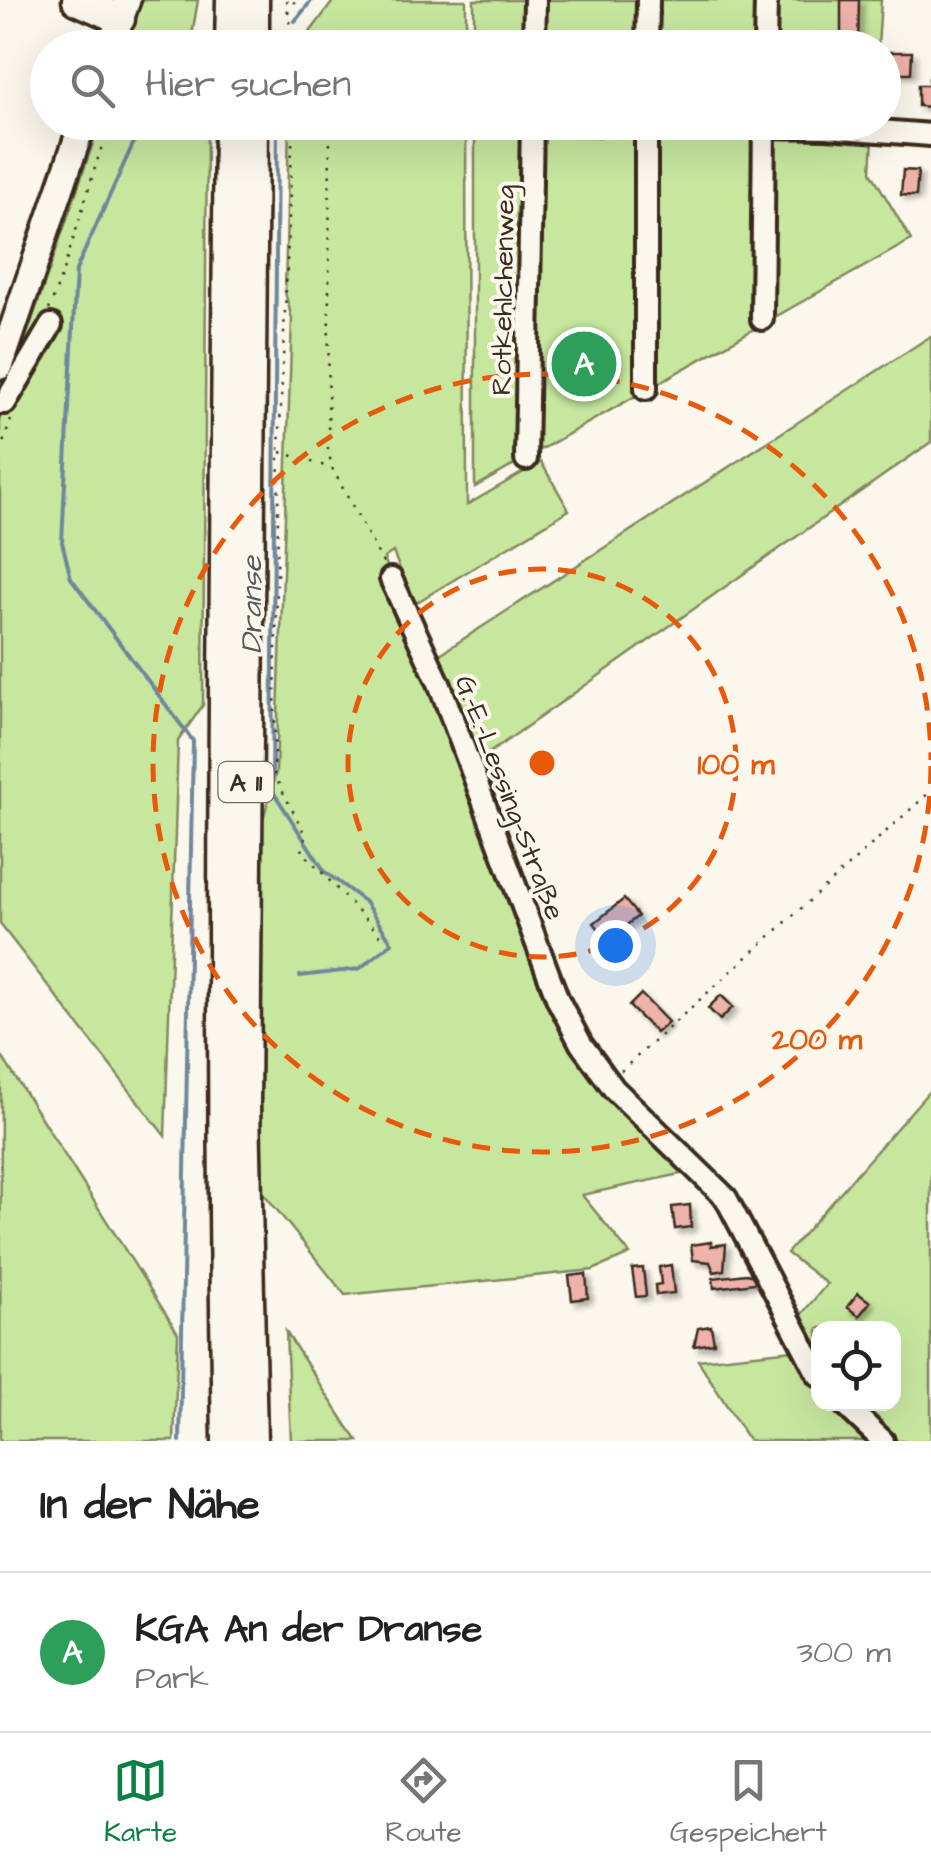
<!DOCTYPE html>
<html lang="de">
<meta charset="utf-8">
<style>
:root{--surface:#fff;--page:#f2f2f2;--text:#222;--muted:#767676;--line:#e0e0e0;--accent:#0b8043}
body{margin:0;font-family:"Architects Daughter",sans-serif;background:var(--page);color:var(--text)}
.controls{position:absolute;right:30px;bottom:30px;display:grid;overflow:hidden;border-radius:20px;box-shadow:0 10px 40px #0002}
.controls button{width:90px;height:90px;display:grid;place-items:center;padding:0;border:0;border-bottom:2px solid var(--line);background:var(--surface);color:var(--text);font:50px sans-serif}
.you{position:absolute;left:615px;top:945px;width:35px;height:35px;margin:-25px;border:8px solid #fff;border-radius:50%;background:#1a73e8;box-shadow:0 0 0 15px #1a73e833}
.badge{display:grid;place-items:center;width:65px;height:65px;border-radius:50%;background:var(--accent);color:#fff;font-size:32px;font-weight:700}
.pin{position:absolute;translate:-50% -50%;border:5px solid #fff;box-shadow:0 2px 10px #0006}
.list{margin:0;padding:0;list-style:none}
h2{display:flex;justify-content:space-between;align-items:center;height:130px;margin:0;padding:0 40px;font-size:42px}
h2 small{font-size:32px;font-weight:400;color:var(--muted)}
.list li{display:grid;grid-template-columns:65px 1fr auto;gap:30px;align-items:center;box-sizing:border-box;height:160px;padding:0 40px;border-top:2px solid var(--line)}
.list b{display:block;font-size:38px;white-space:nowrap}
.list p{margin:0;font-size:32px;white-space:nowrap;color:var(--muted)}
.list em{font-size:32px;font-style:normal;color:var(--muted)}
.icon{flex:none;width:55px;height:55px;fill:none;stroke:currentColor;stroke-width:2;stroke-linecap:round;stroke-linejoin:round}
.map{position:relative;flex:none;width:931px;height:1441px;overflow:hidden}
.search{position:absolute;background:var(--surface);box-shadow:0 10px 40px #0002;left:30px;right:30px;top:30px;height:110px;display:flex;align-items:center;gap:25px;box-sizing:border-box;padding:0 35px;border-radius:55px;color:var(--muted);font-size:38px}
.sheet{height:290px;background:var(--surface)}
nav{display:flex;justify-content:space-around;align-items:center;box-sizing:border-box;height:140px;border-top:2px solid var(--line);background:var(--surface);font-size:28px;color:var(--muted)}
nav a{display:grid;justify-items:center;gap:5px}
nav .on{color:var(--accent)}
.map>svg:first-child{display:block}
.green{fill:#c7e79f;stroke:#81885e;stroke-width:2.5}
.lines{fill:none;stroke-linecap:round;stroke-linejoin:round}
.stream{stroke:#6f879b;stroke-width:4}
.building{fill:#edb2aa;stroke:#3b2a1e;stroke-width:2.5;filter:url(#shadow)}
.minor-casing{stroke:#3b2a1e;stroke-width:28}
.major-casing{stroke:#3b2a1e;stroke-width:32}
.highway-casing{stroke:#3b2a1e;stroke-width:35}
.path{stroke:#3b2a1e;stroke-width:2.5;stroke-dasharray:2.5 8;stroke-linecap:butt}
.minor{stroke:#fbf7ec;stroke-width:20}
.major{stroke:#fbf7ec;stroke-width:25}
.highway{stroke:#fbf7ec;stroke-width:28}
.ring{fill:none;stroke:#e8590c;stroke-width:5;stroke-dasharray:18 12}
.labels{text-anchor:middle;stroke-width:8;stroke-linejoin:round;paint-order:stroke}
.shield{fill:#fbf7ec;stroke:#75685c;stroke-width:2.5}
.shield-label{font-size:25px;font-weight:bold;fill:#3b2a1e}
.street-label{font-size:28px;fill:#3b2a1e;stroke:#fbf7ec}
.water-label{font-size:30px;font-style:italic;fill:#55585c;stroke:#fbf7ec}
.centre{fill:#e8590c;stroke:#fbf7ec;stroke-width:5}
.ring-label{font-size:30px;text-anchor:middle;font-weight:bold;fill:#e8590c;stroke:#fbf7ec;stroke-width:8;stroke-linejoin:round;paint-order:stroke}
</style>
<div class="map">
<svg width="931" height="1441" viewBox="0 0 931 1441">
<defs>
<filter id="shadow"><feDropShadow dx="4.5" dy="4.5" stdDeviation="2.5" flood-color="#0004"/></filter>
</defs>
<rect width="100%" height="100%" fill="#fbf7ec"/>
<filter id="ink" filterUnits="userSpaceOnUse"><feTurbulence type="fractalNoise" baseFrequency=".01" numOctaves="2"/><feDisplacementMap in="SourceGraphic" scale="20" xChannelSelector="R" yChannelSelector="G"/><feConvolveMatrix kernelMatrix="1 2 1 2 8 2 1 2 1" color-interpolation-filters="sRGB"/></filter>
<g filter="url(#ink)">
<g class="green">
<polygon points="142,0 198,0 190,47 125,47"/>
<polygon points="334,0 466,0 466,47 299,47"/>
<polygon points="474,0 881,0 878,47 474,47"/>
<polygon points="100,123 207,123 203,705 178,741 165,1136 0,924 0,413"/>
<polygon points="289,123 466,123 467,505 541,462 569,510 414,604 393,552 384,558 567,1035 690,1172 582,1195 630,1254 593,1270 345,1295 261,1190 261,827 276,772 292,319 285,292"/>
<polygon points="475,123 874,123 871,172 911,240 475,487"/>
<polygon points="931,336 931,442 475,763 434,658"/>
<polygon points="1,1055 178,1333 174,1441 0,1441"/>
<polygon points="931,1089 931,1441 897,1441 858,1404 894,1404 894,1328 818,1328 818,1358 795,1322 827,1284 787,1253"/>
<polygon points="286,1332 347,1426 358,1441 291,1441"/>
<polygon points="793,1350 804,1376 818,1392 818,1404 830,1404 866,1441 749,1441 698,1360"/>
</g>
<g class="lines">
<g class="stream">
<polyline points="295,21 312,0"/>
<polyline points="278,48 286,35"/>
<polyline points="143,122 76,270 62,542 71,578 193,741 180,1441"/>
<polyline points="277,122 272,790 325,872 365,902 392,943 359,969 300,976"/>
</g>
</g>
<g class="building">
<polygon points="841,0 859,0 858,48 841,48"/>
<polygon points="889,52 912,52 911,73 888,73"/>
<polygon points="929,77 931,107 918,106 918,85 929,85"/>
<polygon points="903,170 918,171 916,196 901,195"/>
<polygon points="624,899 638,916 608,940 594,923"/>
<polygon points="641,994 668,1022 656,1033 629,1006"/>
<polygon points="721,995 733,1007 720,1020 708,1008"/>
<polygon points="690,1205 691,1227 675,1229 672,1207"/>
<polygon points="711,1242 711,1246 726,1244 724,1270 714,1272 710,1262 693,1260 691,1245"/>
<polygon points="671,1265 674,1293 656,1295 655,1285 661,1284 659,1267"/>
<polygon points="643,1268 646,1296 636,1297 632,1269"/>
<polygon points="586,1274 588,1298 572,1300 569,1276"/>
<polygon points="746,1274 754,1276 755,1283 714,1288 713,1278"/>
<polygon points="858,1293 870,1302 859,1316 847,1307"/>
<polygon points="711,1326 714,1343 694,1346 698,1328"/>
</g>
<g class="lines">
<g class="minor-casing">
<g id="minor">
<polyline points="534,48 535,0"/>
<polyline points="647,48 648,0"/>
<polyline points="765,48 766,0"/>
<polyline points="532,123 827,127 931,135"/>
<polyline points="762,319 764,122"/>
<polyline points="646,389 646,122"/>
<polyline points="0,403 5,403 51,325"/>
<polyline points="526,459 532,122"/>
<polyline points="391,579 439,683 558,1000 581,1044 614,1089 726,1198 818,1374"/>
<polyline points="844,1404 883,1441"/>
</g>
</g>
<g class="major-casing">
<g id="major">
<polyline points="110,48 127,0"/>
<polyline points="0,366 83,122"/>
</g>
</g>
<g class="highway-casing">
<g id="highway">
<polyline points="77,0 120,19"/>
<polyline points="230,48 231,0"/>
<polyline points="254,48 254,0"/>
<path d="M227,1441C219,1001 225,562 229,122"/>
<polyline points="252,1441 245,1104 253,122"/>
</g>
</g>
<g class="path">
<polyline points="287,0 290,29 303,48"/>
<polyline points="287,12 296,0"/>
<polyline points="294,37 295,48"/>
<polyline points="135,48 138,29"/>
<polyline points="887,114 892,111 893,79"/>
<polyline points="293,122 279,451 274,775 306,836 302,851 381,936"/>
<polyline points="330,122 328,449 332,468 383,563"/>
<path d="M49,310C73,248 88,185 110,122"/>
<polyline points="0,452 11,420"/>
<polyline points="281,452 331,468"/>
<polyline points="621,1071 931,791"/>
</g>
<use href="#minor" class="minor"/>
<use href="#major" class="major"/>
<use href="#highway" class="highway"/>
</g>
</g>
<g class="ring">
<circle cx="542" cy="763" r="194"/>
<path d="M931 766A389 389 0 1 1 931 760"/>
</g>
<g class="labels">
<rect class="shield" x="218.5" y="762" width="55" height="40" rx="8"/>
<g class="shield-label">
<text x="246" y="791">A 11</text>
</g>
<g class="street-label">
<text transform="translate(502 290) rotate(-89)" y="10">Rotkehlchenweg</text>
<text transform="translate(511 797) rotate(69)" y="10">G.-E.-Lessing-Straße</text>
</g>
<g class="water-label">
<text transform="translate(251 605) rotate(-90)" y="10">Dranse</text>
</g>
</g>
<circle cx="542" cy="763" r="15" class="centre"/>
<g class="ring-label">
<text x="736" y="774">100 m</text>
<text x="817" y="1049">200 m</text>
</g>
</svg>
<div class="controls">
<button><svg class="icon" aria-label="locate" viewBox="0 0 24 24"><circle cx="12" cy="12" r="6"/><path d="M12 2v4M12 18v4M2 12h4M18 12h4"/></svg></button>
</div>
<div class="you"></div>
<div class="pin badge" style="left:584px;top:364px;background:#2e9e5b">A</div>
<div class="search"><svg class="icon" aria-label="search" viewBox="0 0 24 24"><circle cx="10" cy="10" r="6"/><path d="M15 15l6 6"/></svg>Hier suchen</div>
</div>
<section class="sheet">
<h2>In der Nähe<small></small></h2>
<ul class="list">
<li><span class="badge" style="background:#2e9e5b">A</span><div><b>KGA An der Dranse</b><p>Park</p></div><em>300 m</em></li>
</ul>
</section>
<nav>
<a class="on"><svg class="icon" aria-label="map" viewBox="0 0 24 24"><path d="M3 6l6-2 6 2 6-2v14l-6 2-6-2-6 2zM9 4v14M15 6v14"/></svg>Karte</a>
<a><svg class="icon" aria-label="directions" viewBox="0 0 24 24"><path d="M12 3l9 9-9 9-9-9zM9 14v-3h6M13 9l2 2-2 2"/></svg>Route</a>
<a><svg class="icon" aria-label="saved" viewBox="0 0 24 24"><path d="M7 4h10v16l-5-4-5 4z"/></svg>Gespeichert</a>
</nav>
